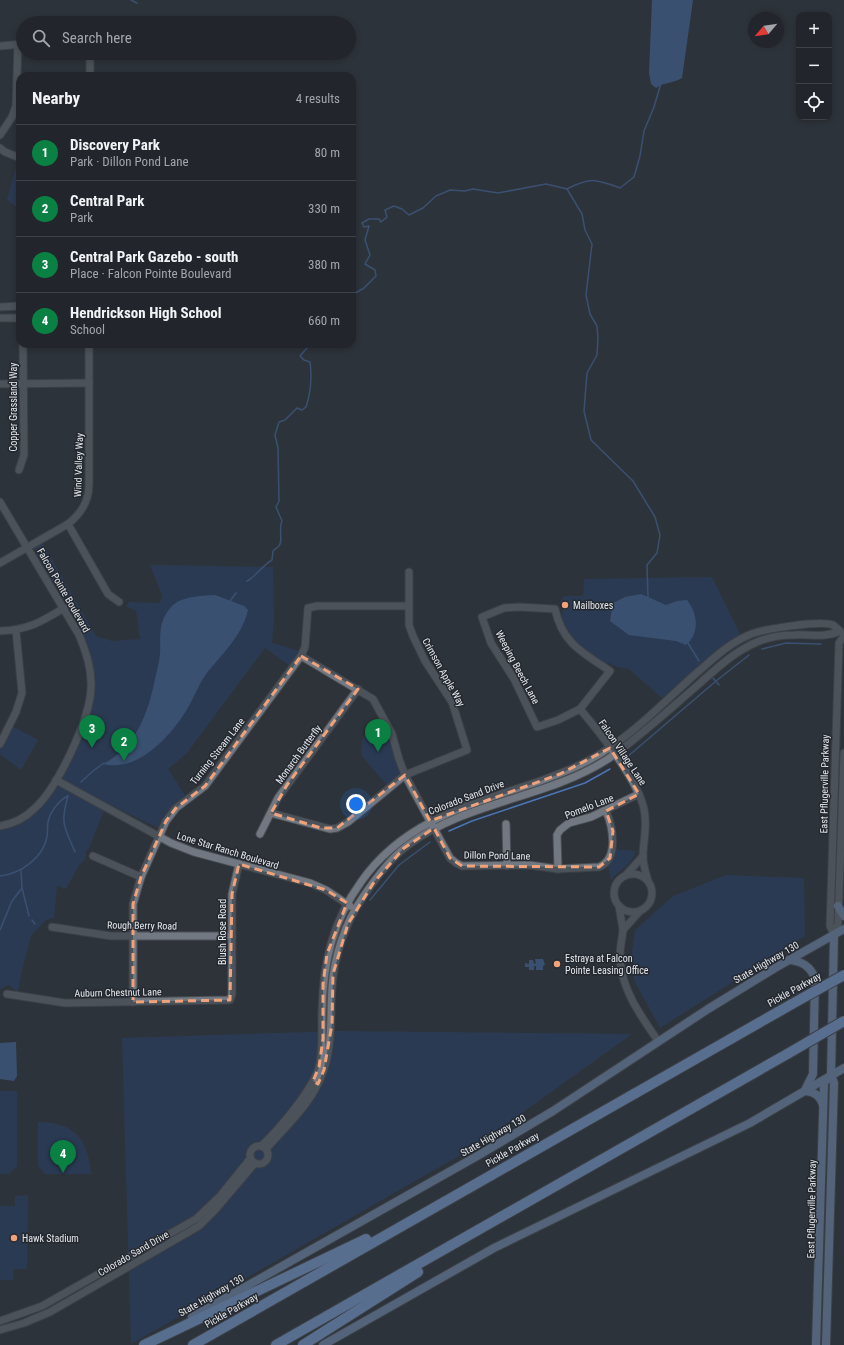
<!DOCTYPE html>
<meta charset="utf-8">
<style>
:root{--surface:#22262c;--page:#2a2e34;--text:#f1f3f6;--muted:#a2a5a9;--line:#3f4348;--accent:#0b8043}
body{margin:0;font-family:"Roboto Condensed",sans-serif;background:var(--page);color:var(--text)}
.controls{position:absolute;right:12px;top:12px;display:grid;overflow:hidden;border-radius:8px;box-shadow:0 2px 6px #0003}
.controls button{width:36px;height:36px;display:grid;place-items:center;padding:0;border:0;border-bottom:1px solid var(--line);background:var(--surface);color:var(--text);font:20px sans-serif}
.compass{position:absolute;left:748px;top:12px;width:36px;height:36px;border-radius:50%;background:var(--surface);box-shadow:0 2px 6px #0003;rotate:241deg}
.you{position:absolute;left:356px;top:804px;width:14px;height:14px;margin:-10px;border:3px solid #fff;border-radius:50%;background:#1a73e8;box-shadow:0 0 0 6px #1a73e833}
.badge{display:grid;place-items:center;width:26px;height:26px;border-radius:50%;background:var(--accent);color:#fff;font-size:13px;font-weight:700}
.pin{position:absolute;translate:-50% -33px;filter:drop-shadow(0 1px 2px #0008)}
.pin::after{content:'';position:absolute;top:21px;width:14px;height:12px;background:inherit;clip-path:polygon(0 0,100% 0,50% 100%)}
.list{margin:0;padding:0;list-style:none}
h2{display:flex;justify-content:space-between;align-items:center;height:52px;margin:0;padding:0 16px;font-size:17px}
h2 small{font-size:13px;font-weight:400;color:var(--muted)}
.list li{display:grid;grid-template-columns:26px 1fr auto;gap:12px;align-items:center;box-sizing:border-box;height:56px;padding:0 16px;border-top:1px solid var(--line)}
.list b{display:block;font-size:15px;white-space:nowrap}
.list p{margin:0;font-size:13px;white-space:nowrap;color:var(--muted)}
.list em{font-size:13px;font-style:normal;color:var(--muted)}
.icon{flex:none;width:22px;height:22px;fill:none;stroke:currentColor;stroke-width:2;stroke-linecap:round;stroke-linejoin:round}
.map{position:relative;flex:none;width:844px;height:1345px;overflow:hidden}
.search{position:absolute;background:var(--surface);box-shadow:0 2px 6px #0003;left:16px;top:16px;width:340px;height:44px;display:flex;align-items:center;gap:10px;box-sizing:border-box;padding:0 14px;border-radius:22px;color:var(--muted);font-size:15px}
.panel{position:absolute;background:var(--surface);box-shadow:0 2px 6px #0003;left:16px;top:72px;width:340px;height:276px;border-radius:12px}
.map>svg:first-child{display:block}
.green{fill:#274470}
.water{fill:#4a74b4}
.lines{fill:none;stroke-linecap:round;stroke-linejoin:round}
.stream{stroke:#4a74b4;stroke-width:1.5}
.minor-casing{stroke:#4c5056;stroke-width:9}
.major-casing{stroke:#4c5056;stroke-width:10}
.highway-casing{stroke:#4c5056;stroke-width:12}
.minor{stroke:#727881;stroke-width:7}
.major{stroke:#829ec8;stroke-width:8}
.highway{stroke:#8db7f7;stroke-width:10}
.highway-bridge-casing{stroke:#4c5056;stroke-width:12;stroke-linecap:butt}
.highway-bridge{stroke:#8db7f7;stroke-width:10}
.marked{fill:none;stroke:#f0a27a;stroke-width:3;stroke-dasharray:8 5;stroke-linejoin:round}
.poi-dot{fill:#f0a27a;stroke:#242930;stroke-width:1.5}
.labels{text-anchor:middle;stroke-width:3;stroke-linejoin:round;paint-order:stroke}
.street-label{font-size:10px;fill:#e4e7ec;stroke:#242930}
.poi-label{font-size:10px;fill:#e4e7ec;stroke:#242930;text-anchor:start}
</style>
<div class="map">
<svg width="844" height="1345" viewBox="0 0 844 1345">
<rect width="100%" height="100%" fill="#2e333a"/>
<g class="green">
<polygon points="18,160 20,161 20,209 7,200"/>
<path d="M42,542L96,636L112,641L140,639L136,611L126,606L129,602L160,603L162,595L150,565L273,567L274,620L272,643L299,651L290,666L265,648L187,753L168,769L185,795L171,808L158,828L107,803L89,848L86,851L85,859L79,865L66,889L57,886L54,918L46,920L31,936L22,970L18,992L9,985L0,989V830C29,826 46,802 60,779C123,677 89,642 35,552V547Z"/>
<polygon points="712,577 740,634 717,651 662,698 629,669 617,667 609,663 602,663 579,646 567,632 561,619 563,609 560,602 564,596 583,596 584,579"/>
<path d="M382,720V725L388,731L400,771L399,775L386,784L361,755C362,734 364,730 382,720Z"/>
<polygon points="12,726 38,740 21,770 0,754 0,748"/>
<path d="M614,849L636,851C631,866 620,869 611,880L608,866L611,862Z"/>
<polygon points="726,875 804,878 805,936 660,1028 634,980 632,952 635,930 673,896"/>
<polygon points="338,1031 632,1034 476,1146 131,1344 122,1038"/>
<polygon points="0,1091 17,1091 17,1166 9,1174 0,1174"/>
<path d="M38,1122C74,1122 88,1139 91,1174H45L38,1166Z"/>
<polygon points="28,1195 27,1269 14,1269 13,1280 0,1280 0,1206 15,1206 15,1196"/>
</g>
<g class="water">
<path d="M652,0H693L682,78C675,83 664,82 656,88L651,84L649,73Z"/>
<path d="M641,594L666,605L677,601L687,600C698,614 700,633 686,645L676,641L629,635L610,621L613,603L625,597Z"/>
<path d="M215,595L244,606L248,610C242,636 222,654 206,674C197,687 192,703 182,717C165,742 135,772 103,764C136,747 148,714 155,679C157,671 159,663 160,655C161,637 157,622 172,606C182,596 202,596 215,595Z"/>
<polygon points="535,959 543,959 545,965 543,966 543,970 536,970 536,966 534,966 534,970 529,970 529,967 525,967 525,963 529,964 529,960 533,960 534,964 536,963"/>
<polygon points="16,1042 17,1076 14,1081 0,1079 0,1043"/>
</g>
<g class="lines">
<g class="stream">
<polyline points="131,0 137,3"/>
<polyline points="567,189 582,214 585,230 592,244 586,295 590,314 597,326 598,338 597,355 587,373 584,411 591,440 633,481 655,517 660,535 657,553 647,565 648,597"/>
<path d="M352,295L364,288L376,276L375,270L365,264L370,255L365,240L369,226L364,227L362,223L369,219H379L381,222L387,217L385,210L394,206L402,209L409,215L423,208L436,196L450,190L465,191L473,189L498,193L546,184L567,189C591,177 595,179 620,188L634,177L640,156L644,131L654,107L661,83"/>
<path d="M247,581C255,577 262,566 272,560L273,551C274,549 276,549 278,547C284,543 278,529 282,521L276,507L279,501L278,448L275,435L279,422L285,420L297,408L302,410L306,407C311,392 312,377 310,362L304,360L300,356L308,347L306,344"/>
<polyline points="230,601 236,593"/>
<polyline points="688,643 699,661"/>
<polyline points="762,649 786,643 821,644"/>
<polyline points="713,678 719,685"/>
<polyline points="627,757 716,681 749,655"/>
<polyline points="81,782 93,771 104,763"/>
<path d="M68,796C60,824 64,826 75,852"/>
<polyline points="449,831 472,821 585,783 610,769"/>
<path d="M0,876C20,874 43,858 47,837C48,832 47,827 48,822C50,812 59,800 68,796"/>
<polyline points="22,888 29,916"/>
<polyline points="370,900 399,865 430,842"/>
<polyline points="32,920 35,924"/>
<polyline points="0,930 12,901 22,888 21,870"/>
</g>
<g class="minor-casing">
<g id="minor">
<polyline points="0,46 23,44"/>
<polyline points="90,76 90,53"/>
<polyline points="0,135 12,117 16,106 18,44"/>
<polyline points="0,148 5,152 20,158"/>
<polyline points="0,307 20,306"/>
<polyline points="0,318 20,318"/>
<polyline points="0,384 89,383"/>
<polyline points="19,470 24,455 23,344"/>
<path d="M0,502L79,635C86,652 92,669 91,688C90,719 58,787 35,808C26,817 13,824 0,826"/>
<polyline points="68,524 108,594 119,602"/>
<path d="M0,563L68,524C82,513 89,501 89,484V344"/>
<path d="M519,607L555,609C562,643 583,653 610,671L580,709L558,720L537,727L514,679L491,643L482,617L504,608Z"/>
<path d="M0,631C28,630 41,622 64,608"/>
<polyline points="844,636 839,643 830,926 834,935 838,924 844,753"/>
<path d="M301,656L373,699L392,734L399,759L405,775L450,858L456,863L462,866L529,865L558,869L599,867C619,859 613,827 606,811"/>
<path d="M580,709C601,734 637,778 644,809C648,828 643,839 643,857C643,865 646,873 648,881"/>
<polyline points="0,744 16,712 22,693 16,631"/>
<polyline points="56,780 171,843 194,852 310,883 326,890 350,906"/>
<polyline points="271,813 330,829 337,828 348,822 405,775 467,750 452,702 425,661 413,636 409,625 409,572"/>
<polyline points="506,824 507,866"/>
<polyline points="260,834 278,798 358,689"/>
<polyline points="93,856 141,877"/>
<polyline points="558,869 557,835 560,830 569,823 591,817 639,794"/>
<circle cx="633" cy="893" r="19"/>
<polyline points="626,875 643,856"/>
<polyline points="619,906 623,930 640,911"/>
<polyline points="52,927 111,936 232,936"/>
<path d="M623,930C622,940 619,951 620,961C623,992 641,1016 658,1041"/>
<polyline points="7,994 65,1003 230,1000 232,994 232,894 239,864"/>
<polyline points="133,1002 133,904 141,877 166,821 176,808 205,786 301,656 305,647 308,608 317,606 408,606"/>
<circle cx="259" cy="1155" r="9"/>
<path d="M261,1146C279,1130 313,1089 319,1067C324,1048 321,1030 322,1011C323,963 332,922 361,882C404,820 472,804 540,781C564,772 588,763 609,748C642,726 670,696 700,670C715,657 730,643 749,635C762,629 821,620 833,625C834,626 839,630 840,631C826,638 809,634 794,635C782,635 769,637 757,642C735,651 717,668 699,684C670,709 640,737 608,759C546,799 466,801 407,846C390,859 375,879 363,897C345,923 334,956 332,988C330,1016 333,1045 323,1072C313,1102 287,1125 266,1149"/>
<polyline points="0,1321 42,1306 196,1219 220,1196 250,1159"/>
<polyline points="0,1330 24,1323 50,1312 199,1226 215,1210 255,1163"/>
</g>
</g>
<g class="major-casing">
<g id="major">
<polyline points="838,906 844,916"/>
<path d="M789,960C802,961 810,966 815,978L813,1074L806,1088"/>
<path d="M805,1091C814,1092 820,1095 823,1105"/>
<polyline points="192,1317 479,1155 553,1111 708,1009 775,968 844,929"/>
<polyline points="323,1345 494,1248 750,1123 844,1068"/>
<polyline points="816,1345 824,1083 829,1077"/>
<polyline points="826,1345 834,1083 831,1075 834,935"/>
</g>
</g>
<g class="highway-casing">
<g id="highway">
<polyline points="144,1345 366,1239"/>
<polyline points="193,1345 792,1004"/>
<polyline points="276,1345 789,1053"/>
<polyline points="303,1345 418,1272"/>
</g>
</g>
<use href="#minor" class="minor"/>
<use href="#major" class="major"/>
<use href="#highway" class="highway"/>
<g class="highway-bridge-casing">
<g id="highway-bridge">
<polyline points="792,1004 844,975"/>
<polyline points="789,1053 844,1021"/>
</g>
</g>
<use href="#highway-bridge" class="highway-bridge"/>
</g>
<path d="M0 0H844V1345H0ZM301,656L358,689L287,785L271,813L321,828H337L405,775L430,821L560,774L610,748L639,794L606,811L613,831L610,858L599,867L462,866L450,858L434,828L404,848L374,882L348,924L333,974L332,1024L324,1070L318,1084L313,1081L319,1067L323,1039V984L327,954L347,903L326,890L239,864L232,894L230,1000L133,1002V904L141,877L166,821L176,808L205,786Z" fill="#2e333a" fill-opacity=".55" fill-rule="evenodd"/>
<path class="marked" d="M301,656L358,689L287,785L271,813L321,828H337L405,775L430,821L560,774L610,748L639,794L606,811L613,831L610,858L599,867L462,866L450,858L434,828L404,848L374,882L348,924L333,974L332,1024L324,1070L318,1084L313,1081L319,1067L323,1039V984L327,954L347,903L326,890L239,864L232,894L230,1000L133,1002V904L141,877L166,821L176,808L205,786Z"/>
<g class="poi-dot">
<circle cx="565" cy="605" r="4"/>
<circle cx="557" cy="964" r="4"/>
<circle cx="14" cy="1238" r="4"/>
</g>
<g class="labels">
<g class="street-label">
<text transform="translate(13 407) rotate(-90)" y="4">Copper Grassland Way</text>
<text transform="translate(78 465) rotate(-88)" y="4">Wind Valley Way</text>
<text transform="translate(64 590) rotate(60)" y="4">Falcon Pointe Boulevard</text>
<text transform="translate(518 667) rotate(62)" y="4">Weeping Beech Lane</text>
<text transform="translate(444 672) rotate(61)" y="4">Crimson Apple Way</text>
<text transform="translate(217 751) rotate(-52)" y="4">Turning Stream Lane</text>
<text transform="translate(623 752) rotate(56)" y="4">Falcon Village Lane</text>
<text transform="translate(298 754) rotate(-54)" y="4">Monarch Butterfly</text>
<text transform="translate(824 784) rotate(-89)" y="4">East Pflugerville Parkway</text>
<text transform="translate(466 797) rotate(-21)" y="4">Colorado Sand Drive</text>
<text transform="translate(589 806) rotate(-21)" y="4">Pomelo Lane</text>
<text transform="translate(228 850) rotate(17)" y="4">Lone Star Ranch Boulevard</text>
<text transform="translate(497 855) rotate(1)" y="4">Dillon Pond Lane</text>
<text transform="translate(142 925) rotate(1)" y="4">Rough Berry Road</text>
<text transform="translate(222 932) rotate(-90)" y="4">Blush Rose Road</text>
<text transform="translate(766 962) rotate(-30)" y="4">State Highway 130</text>
<text transform="translate(794 989) rotate(-29)" y="4">Pickle Parkway</text>
<text transform="translate(118 992) rotate(-1)" y="4">Auburn Chestnut Lane</text>
<text transform="translate(493 1135) rotate(-30)" y="4">State Highway 130</text>
<text transform="translate(512 1149) rotate(-30)" y="4">Pickle Parkway</text>
<text transform="translate(811 1209) rotate(-89)" y="4">East Pflugerville Parkway</text>
<text transform="translate(133 1253) rotate(-30)" y="4">Colorado Sand Drive</text>
<text transform="translate(211 1295) rotate(-30)" y="4">State Highway 130</text>
<text transform="translate(231 1310) rotate(-30)" y="4">Pickle Parkway</text>
</g>
<g class="poi-label">
<text x="573" y="609">Mailboxes</text>
<text x="565" y="962">Estraya at Falcon<tspan x="565" dy="12">Pointe Leasing Office</tspan></text>
<text x="22" y="1242">Hawk Stadium</text>
</g>
</g>
</svg>
<div class="controls">
<button>+</button>
<button>−</button>
<button><svg class="icon" aria-label="locate" viewBox="0 0 24 24"><circle cx="12" cy="12" r="6"/><path d="M12 2v4M12 18v4M2 12h4M18 12h4"/></svg></button>
</div>
<svg class="compass" viewBox="-18 -18 36 36"><path d="M0-13l5 13h-10z" fill="#e53935"/><path d="M0 13l5-13h-10z" fill="#a2a5a9"/></svg>
<div class="you"></div>
<div class="pin badge" style="left:378px;top:752px">1</div>
<div class="pin badge" style="left:124px;top:761px">2</div>
<div class="pin badge" style="left:92px;top:748px">3</div>
<div class="pin badge" style="left:63px;top:1173px">4</div>
<div class="search"><svg class="icon" aria-label="search" viewBox="0 0 24 24"><circle cx="10" cy="10" r="6"/><path d="M15 15l6 6"/></svg>Search here</div>
<section class="panel">
<h2>Nearby<small>4 results</small></h2>
<ul class="list">
<li><span class="badge">1</span><div><b>Discovery Park</b><p>Park · Dillon Pond Lane</p></div><em>80 m</em></li>
<li><span class="badge">2</span><div><b>Central Park</b><p>Park</p></div><em>330 m</em></li>
<li><span class="badge">3</span><div><b>Central Park Gazebo - south</b><p>Place · Falcon Pointe Boulevard</p></div><em>380 m</em></li>
<li><span class="badge">4</span><div><b>Hendrickson High School</b><p>School</p></div><em>660 m</em></li>
</ul>
</section>
</div>
